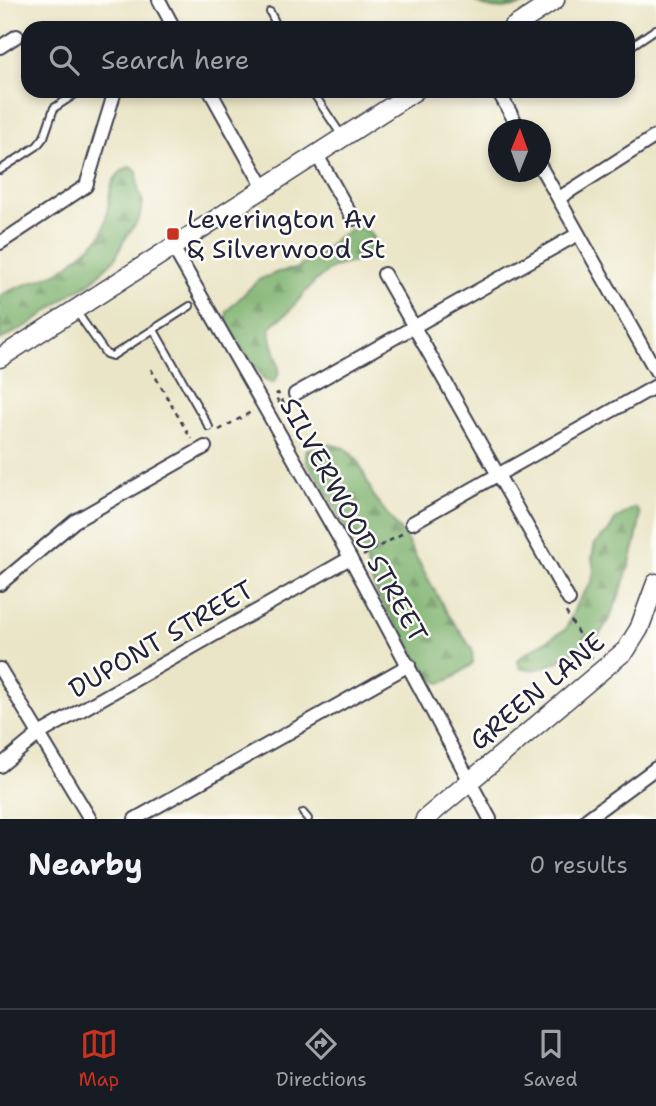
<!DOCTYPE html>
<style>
:root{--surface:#171b24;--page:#242831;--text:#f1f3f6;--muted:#9ea1a6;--line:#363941;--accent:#c8321e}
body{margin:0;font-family:"Shantell Sans",sans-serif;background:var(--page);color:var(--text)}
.compass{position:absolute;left:488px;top:119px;width:63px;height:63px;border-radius:50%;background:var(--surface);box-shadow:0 4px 10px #0003;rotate:1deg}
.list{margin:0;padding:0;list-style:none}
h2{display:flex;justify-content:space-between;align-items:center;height:91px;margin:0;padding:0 28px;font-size:30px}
h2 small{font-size:23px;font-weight:400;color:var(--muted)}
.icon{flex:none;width:38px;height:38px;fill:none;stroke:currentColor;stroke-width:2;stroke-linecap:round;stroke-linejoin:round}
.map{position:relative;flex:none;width:656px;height:819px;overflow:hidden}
.search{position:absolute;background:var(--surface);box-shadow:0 4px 10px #0003;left:21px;right:21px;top:21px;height:77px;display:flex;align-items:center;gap:18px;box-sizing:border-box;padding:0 24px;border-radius:21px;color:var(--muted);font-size:26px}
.sheet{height:189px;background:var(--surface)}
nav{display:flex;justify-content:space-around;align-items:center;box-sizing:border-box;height:98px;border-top:2px solid var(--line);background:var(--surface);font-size:19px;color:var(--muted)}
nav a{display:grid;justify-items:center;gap:4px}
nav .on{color:var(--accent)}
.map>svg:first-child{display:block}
.forest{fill:url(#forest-firs);stroke:#506a55;stroke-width:2}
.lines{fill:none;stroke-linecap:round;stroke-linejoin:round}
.lane-casing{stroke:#403f50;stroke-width:10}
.street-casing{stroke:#403f50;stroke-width:16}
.secondary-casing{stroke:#403f50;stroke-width:21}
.path{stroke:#403f50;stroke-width:2.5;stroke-dasharray:5 5;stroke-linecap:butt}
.lane{stroke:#fff;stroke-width:6}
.street{stroke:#fff;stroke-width:12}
.secondary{stroke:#fff;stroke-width:18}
.poi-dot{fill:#c8321e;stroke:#fdfcf7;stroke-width:2.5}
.labels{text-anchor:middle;stroke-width:5;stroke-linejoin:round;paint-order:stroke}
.poi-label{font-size:26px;fill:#22223b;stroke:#fdfcf7;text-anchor:start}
.street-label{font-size:26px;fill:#22223b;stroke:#fdfcf7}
</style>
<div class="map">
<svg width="656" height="819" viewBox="0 0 656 819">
<defs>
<pattern id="forest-firs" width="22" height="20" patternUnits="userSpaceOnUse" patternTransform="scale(1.75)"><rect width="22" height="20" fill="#7fb36f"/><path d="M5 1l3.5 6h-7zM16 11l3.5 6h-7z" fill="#68915c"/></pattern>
</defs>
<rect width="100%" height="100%" fill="#fdfcf7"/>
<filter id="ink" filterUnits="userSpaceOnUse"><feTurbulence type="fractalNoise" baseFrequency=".0143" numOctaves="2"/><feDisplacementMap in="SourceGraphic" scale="14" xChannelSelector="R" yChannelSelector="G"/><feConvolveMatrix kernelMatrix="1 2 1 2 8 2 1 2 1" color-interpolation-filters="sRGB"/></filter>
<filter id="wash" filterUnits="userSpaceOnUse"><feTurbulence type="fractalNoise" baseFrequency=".00686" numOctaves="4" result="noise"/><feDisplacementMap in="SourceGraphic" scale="28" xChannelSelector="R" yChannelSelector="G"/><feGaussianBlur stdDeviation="1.57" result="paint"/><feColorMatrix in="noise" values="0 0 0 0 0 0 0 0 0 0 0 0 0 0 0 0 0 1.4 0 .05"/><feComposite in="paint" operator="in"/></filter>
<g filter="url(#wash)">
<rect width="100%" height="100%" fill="#eae5c6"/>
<g class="forest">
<path d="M473,0H533C514,10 490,13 473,0Z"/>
<path d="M129,167L137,171L138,189L143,203L139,219L123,242L115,259L88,285L75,291L32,323L0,340V296C19,285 37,282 56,273C67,268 76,258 86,250C91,245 98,241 101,235C114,212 100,180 129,167Z"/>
<path d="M354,228C368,228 380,236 372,252C365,265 345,261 333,268C315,278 304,294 291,309C285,316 277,320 271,327C267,346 289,367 273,383L265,380L229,331L226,319L227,311L258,280L278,272L296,269L327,248L335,239Z"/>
<path d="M328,444L345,448L358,461L374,497L405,537L446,611L472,649L473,664C460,671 454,681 439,683L430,677L379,598L369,575L365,552L349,536L322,483L309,466L306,461V450Z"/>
<path d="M635,507L640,514C639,541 615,622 594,640C586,648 575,651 566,657C552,665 536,673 520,668L518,661L523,655L566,629L577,603L592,582L594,570L592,558L595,543L608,532L616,519Z"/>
</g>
</g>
<g filter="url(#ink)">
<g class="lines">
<g class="lane-casing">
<g id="lane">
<polyline points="270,12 278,28"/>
<polyline points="628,48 656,29"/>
<polyline points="312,91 342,136"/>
<polyline points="0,170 37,146 44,137 54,108 80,91"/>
<polyline points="76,311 106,354 112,356 190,306"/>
<polyline points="154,330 209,427"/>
<polyline points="303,813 308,819"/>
</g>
</g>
<g class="street-casing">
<g id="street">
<polyline points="159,0 174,28"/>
<polyline points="0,47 17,36"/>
<polyline points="210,91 264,188"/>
<polyline points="498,91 520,130"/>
<polyline points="317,155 353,219"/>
<polyline points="540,166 656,371"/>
<polyline points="559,198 656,136"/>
<polyline points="0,243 86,186 115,91"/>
<polyline points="173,247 347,552 490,819"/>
<polyline points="384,274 569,600"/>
<polyline points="295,394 578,234"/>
<polyline points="412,523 656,386"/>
<polyline points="0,584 75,521 205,447"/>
<polyline points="0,669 90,819"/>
<polyline points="0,766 39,734 350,558"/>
<polyline points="135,819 409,665"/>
<polyline points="587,819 656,768"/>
</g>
</g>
<g class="secondary-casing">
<g id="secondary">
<polyline points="512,28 555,0"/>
<polyline points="0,358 415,91"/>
<polyline points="425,819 626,650 639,629 656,583"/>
</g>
</g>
<g class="path">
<polyline points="151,369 191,439"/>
<polyline points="279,403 275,395 278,393 285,406 288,404"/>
<polyline points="219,430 253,411"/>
<polyline points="363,556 403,533"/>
<polyline points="566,612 592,658"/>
</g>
<use href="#lane" class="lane"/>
<use href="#street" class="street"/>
<use href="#secondary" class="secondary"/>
</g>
</g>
<rect class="poi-dot" x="166" y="227" width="14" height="14" rx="3.5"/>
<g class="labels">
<g class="poi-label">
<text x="187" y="228">Leverington Av<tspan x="187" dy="30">&amp; Silverwood St</tspan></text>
</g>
<g class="street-label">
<text transform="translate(354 520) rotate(61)" y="9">SILVERWOOD STREET</text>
<text transform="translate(161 639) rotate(-30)" y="9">DUPONT STREET</text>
<text transform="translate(537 691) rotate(-40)" y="9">GREEN LANE</text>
</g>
</g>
</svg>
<svg class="compass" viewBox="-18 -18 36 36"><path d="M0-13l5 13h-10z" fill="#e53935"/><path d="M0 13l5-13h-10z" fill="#9ea1a6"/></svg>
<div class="search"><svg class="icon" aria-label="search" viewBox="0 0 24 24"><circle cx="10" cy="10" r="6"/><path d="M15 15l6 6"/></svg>Search here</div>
</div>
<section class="sheet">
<h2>Nearby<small>0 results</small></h2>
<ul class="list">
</ul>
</section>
<nav>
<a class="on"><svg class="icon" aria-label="map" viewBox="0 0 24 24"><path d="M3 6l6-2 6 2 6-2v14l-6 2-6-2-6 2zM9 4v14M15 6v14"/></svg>Map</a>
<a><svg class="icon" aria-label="directions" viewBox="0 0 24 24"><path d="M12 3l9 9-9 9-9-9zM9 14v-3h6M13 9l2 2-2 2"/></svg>Directions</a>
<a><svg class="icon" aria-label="saved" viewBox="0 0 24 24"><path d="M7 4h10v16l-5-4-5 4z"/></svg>Saved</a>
</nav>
